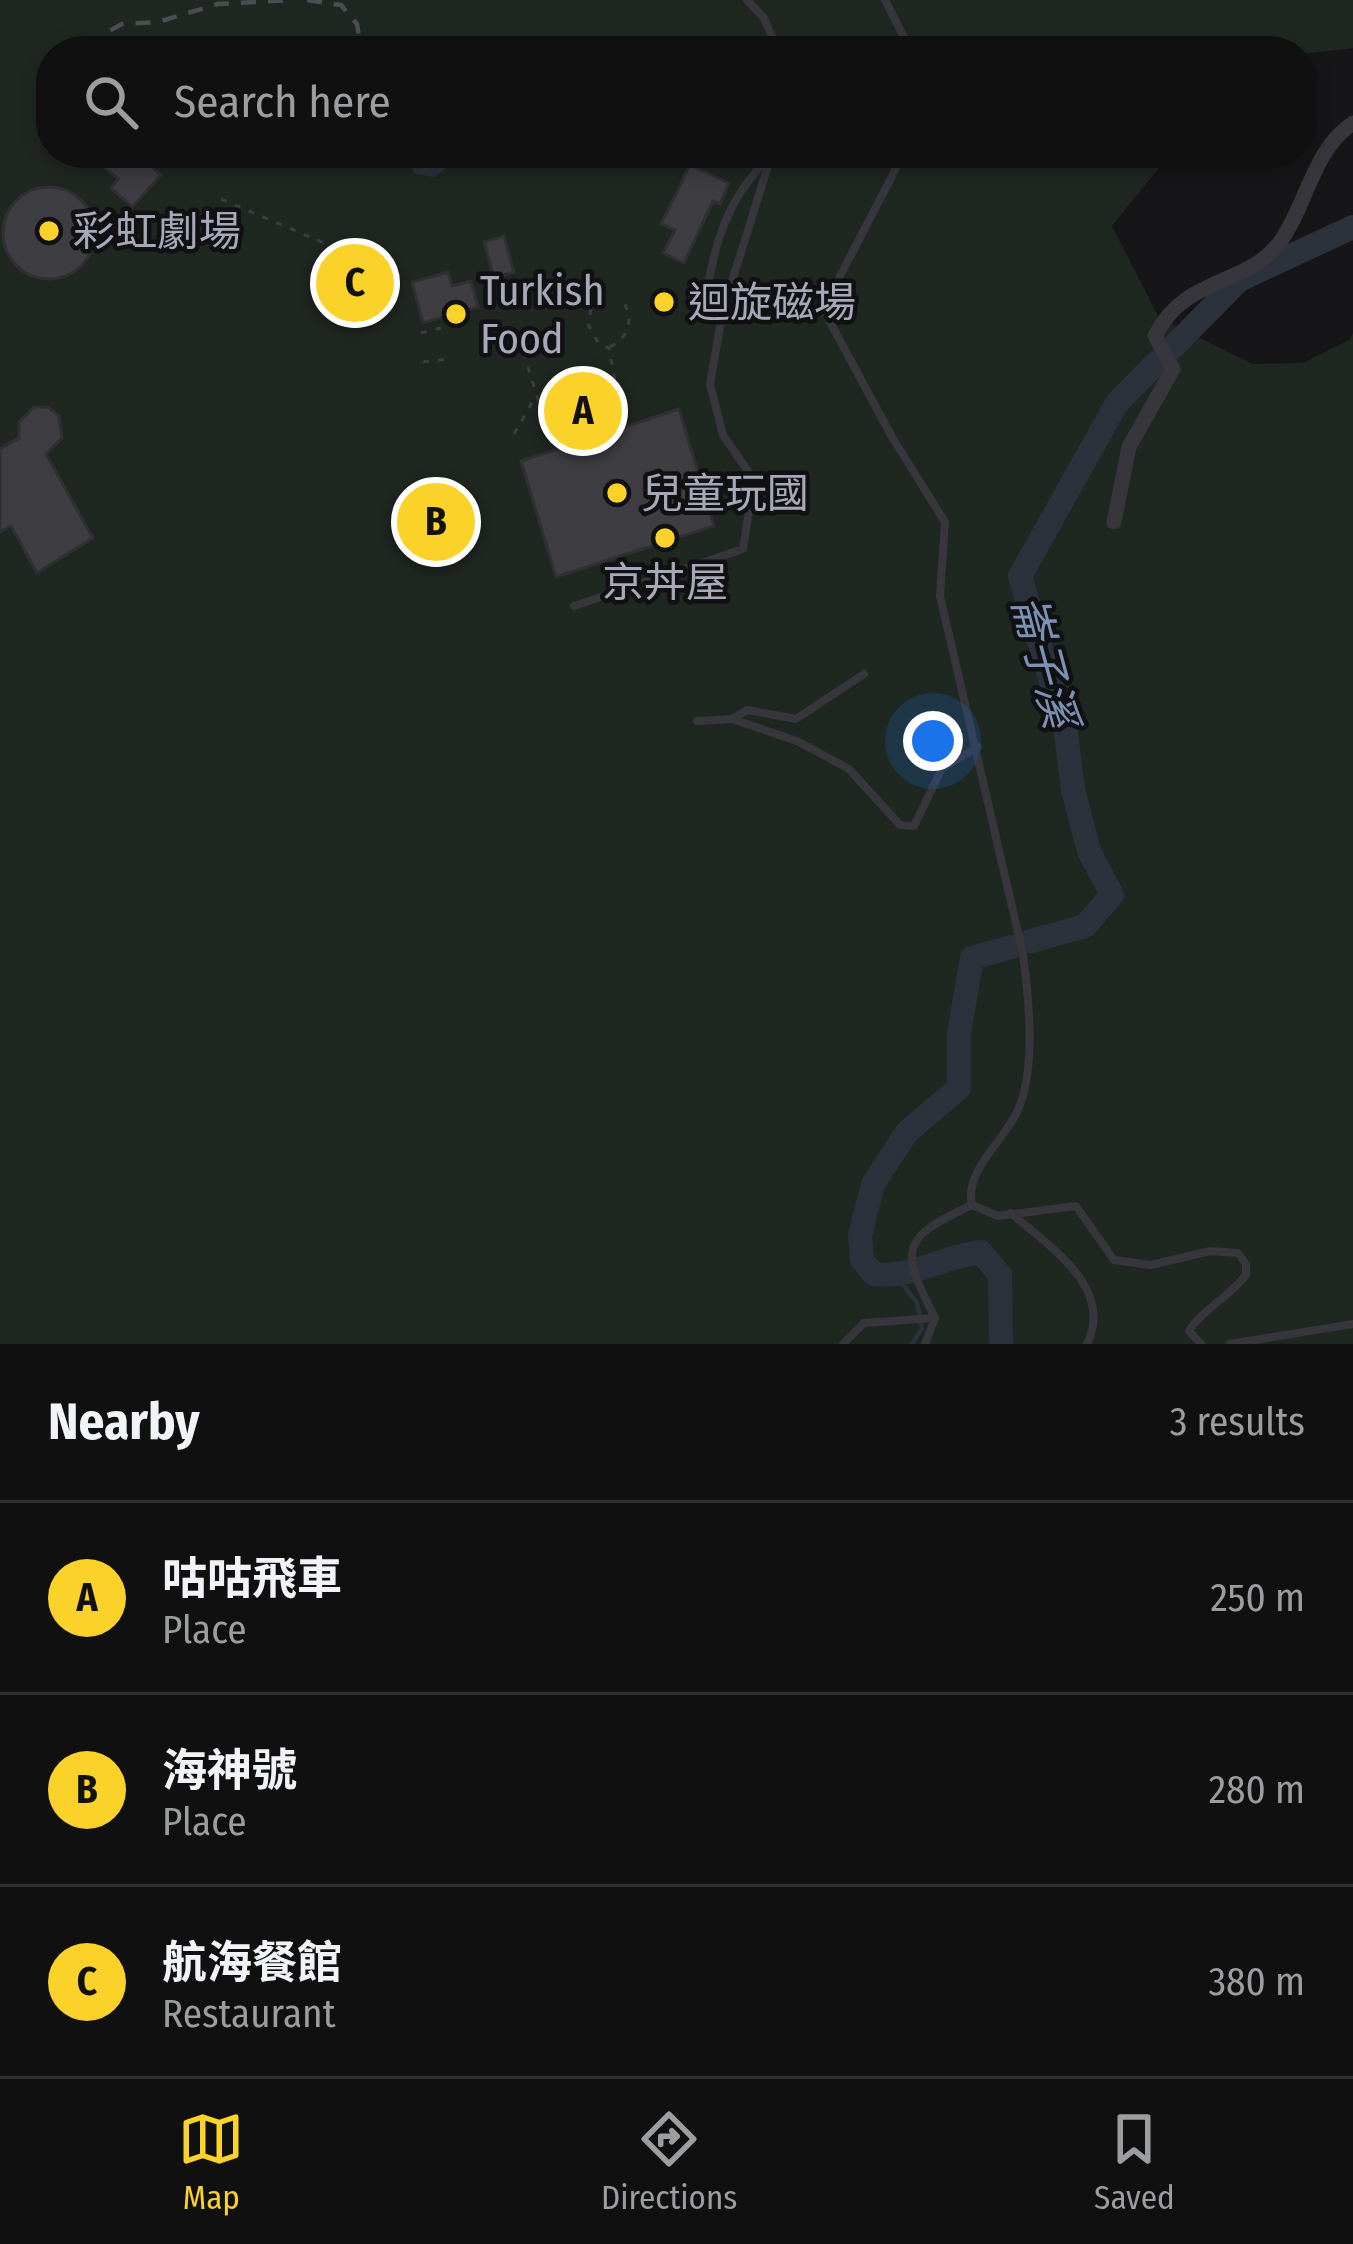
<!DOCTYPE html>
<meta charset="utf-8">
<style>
:root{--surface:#101011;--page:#19191a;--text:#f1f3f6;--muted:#9c9d9f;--line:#303031;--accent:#fad22a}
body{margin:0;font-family:"Fira Sans Condensed","Noto Sans TC",sans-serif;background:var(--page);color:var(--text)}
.you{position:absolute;left:933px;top:741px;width:42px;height:42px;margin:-30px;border:9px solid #fff;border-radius:50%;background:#1a73e8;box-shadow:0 0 0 18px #1a73e833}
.badge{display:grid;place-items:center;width:78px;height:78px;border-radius:50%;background:var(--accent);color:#111;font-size:39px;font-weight:700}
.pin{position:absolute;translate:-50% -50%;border:6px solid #fff;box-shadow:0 3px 12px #0006}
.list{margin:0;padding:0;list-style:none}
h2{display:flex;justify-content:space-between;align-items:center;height:156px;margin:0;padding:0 48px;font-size:51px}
h2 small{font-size:39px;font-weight:400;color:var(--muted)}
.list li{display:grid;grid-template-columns:78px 1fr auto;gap:36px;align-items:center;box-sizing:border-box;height:192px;padding:0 48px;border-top:3px solid var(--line)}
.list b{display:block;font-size:45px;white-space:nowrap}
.list p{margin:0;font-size:39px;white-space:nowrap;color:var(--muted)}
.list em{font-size:39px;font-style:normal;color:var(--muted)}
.icon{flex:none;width:66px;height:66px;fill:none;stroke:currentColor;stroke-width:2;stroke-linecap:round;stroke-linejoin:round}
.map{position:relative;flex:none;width:1353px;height:1344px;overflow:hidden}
.search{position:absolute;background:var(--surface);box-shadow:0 6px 18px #0003;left:36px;right:36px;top:36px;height:132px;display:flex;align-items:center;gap:30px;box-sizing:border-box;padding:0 42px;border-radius:48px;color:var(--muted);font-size:45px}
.sheet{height:732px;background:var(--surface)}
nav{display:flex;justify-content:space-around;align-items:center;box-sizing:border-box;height:168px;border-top:3px solid var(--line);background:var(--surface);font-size:33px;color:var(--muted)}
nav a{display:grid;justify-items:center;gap:6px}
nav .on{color:var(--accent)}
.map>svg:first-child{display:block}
.green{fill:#1f2721}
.water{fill:#2b323c}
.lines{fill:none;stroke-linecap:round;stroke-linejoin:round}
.stream{stroke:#2b323c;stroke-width:4.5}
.river{stroke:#2b323c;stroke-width:24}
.building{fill:#3d3d42;stroke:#302f33;stroke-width:3}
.path{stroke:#3c3d44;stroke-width:3;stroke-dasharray:6 9;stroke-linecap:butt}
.lane{stroke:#36363c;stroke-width:8}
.street{stroke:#36363c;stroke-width:15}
.rail{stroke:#4b4c54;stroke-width:4.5;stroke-dasharray:15 12;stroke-linecap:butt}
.poi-dot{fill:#fad22a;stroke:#111012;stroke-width:4.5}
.labels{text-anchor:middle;stroke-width:9;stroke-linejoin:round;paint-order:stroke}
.poi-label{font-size:42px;fill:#a6a9b8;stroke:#111012;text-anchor:start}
.water-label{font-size:45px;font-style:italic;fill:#7c92b5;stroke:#111012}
</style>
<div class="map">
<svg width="1353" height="1344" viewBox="0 0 1353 1344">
<rect width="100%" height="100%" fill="#161517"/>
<polygon class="green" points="0,0 1353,0 1353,48 1302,54 51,51 51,153 1171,153 1112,226 1159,318 1253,364 1303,363 1349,340 1353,333 1353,1344 0,1344"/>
<polygon class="water" points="409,153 466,153 435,177 414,174"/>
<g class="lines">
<polyline class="stream" points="897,1277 917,1303 922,1328 912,1344"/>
<g class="river">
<polyline points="1172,348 1239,280 1353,227"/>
<polyline points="1031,941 1085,926 1112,895 1089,851 1073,790 1066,733 1020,576 1117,403 1156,363"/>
<path d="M1001,1344L1000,1275L981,1252C944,1256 912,1279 874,1274L862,1260L860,1235L873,1184L907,1132L959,1088V1033L972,958L1011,947"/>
</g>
</g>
<g class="building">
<polygon points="89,153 136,153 161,175 132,207 111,188 118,179"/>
<polygon points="690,165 729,183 720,204 713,201 684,263 663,253 675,230 661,224"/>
<circle cx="49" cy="233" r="46"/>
<polygon points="504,236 514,272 494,278 484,242"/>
<polygon points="448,272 452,286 471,281 478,307 423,323 412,282"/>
<polygon points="34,407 48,407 59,416 62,438 46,454 93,538 37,573 11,526 0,532 0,449 19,438 19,422"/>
<polygon points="679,409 714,526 556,577 521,461"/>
</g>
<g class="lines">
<g class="path">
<polyline points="221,199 378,266 396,294"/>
<polyline points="591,309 588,324 599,344 609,348 624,429"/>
<polyline points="421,333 441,328"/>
<polyline points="519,338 554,451"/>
<path d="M610,347C630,336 633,321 624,302"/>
<polyline points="423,362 448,359"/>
<polyline points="514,434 534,399"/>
</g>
<g class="lane">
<polyline points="747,0 764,18 778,51"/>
<polyline points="885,0 911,51"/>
<path d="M904,153L823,309L892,437L945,522L940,596L1023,954C1029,999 1037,1073 1016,1114C1002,1142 964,1172 972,1205L998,1216L1076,1206L1114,1260L1151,1265L1210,1251L1238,1253L1246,1264V1275C1229,1297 1201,1311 1189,1331L1201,1344"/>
<path d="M705,302C714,245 727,197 770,157"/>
<polyline points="574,606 743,549 754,480 723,435 710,384 723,310 772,153"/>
<polyline points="864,674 796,719 747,710 732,719 797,741 849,769 900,825 914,826 942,768 978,747"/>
<polyline points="697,721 732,719"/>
<path d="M1011,1213C1048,1246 1115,1287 1087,1344"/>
<path d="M843,1344L864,1323L935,1318C900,1249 899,1239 972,1205"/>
<polyline points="925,1344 935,1318"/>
<polyline points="1230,1344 1353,1324"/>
</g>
<path class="street" d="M1114,522L1129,447L1173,369L1155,336C1185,275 1247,287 1280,242C1307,205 1313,149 1353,123"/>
<g class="rail">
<polyline points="307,0 341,5 357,24 360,44 353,51"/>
<polyline points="103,51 100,36 122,24 158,22 218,4 294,0"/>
<polyline points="213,153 217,153"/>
</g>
</g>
<g class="poi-dot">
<circle cx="49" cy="231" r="12"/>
<circle cx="664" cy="302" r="12"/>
<circle cx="456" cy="314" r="12"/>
<circle cx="617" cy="493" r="12"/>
<circle cx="665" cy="538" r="12"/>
</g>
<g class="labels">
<g class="poi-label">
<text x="73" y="246">彩虹劇場</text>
<text x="480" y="305">Turkish<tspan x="480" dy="48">Food</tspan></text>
<text x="688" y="317">迴旋磁場</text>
<text x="641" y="508">兒童玩國</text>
<text x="665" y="597" text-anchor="middle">京丼屋</text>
</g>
<g class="water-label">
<text transform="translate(1045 661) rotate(75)" y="16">崙子溪</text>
</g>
</g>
</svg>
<div class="you"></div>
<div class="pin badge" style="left:583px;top:411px">A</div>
<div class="pin badge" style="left:436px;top:522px">B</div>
<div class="pin badge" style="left:355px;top:283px">C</div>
<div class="search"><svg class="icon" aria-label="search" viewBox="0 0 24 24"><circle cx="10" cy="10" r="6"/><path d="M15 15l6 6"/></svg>Search here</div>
</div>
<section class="sheet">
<h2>Nearby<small>3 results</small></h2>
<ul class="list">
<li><span class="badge">A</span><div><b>咕咕飛車</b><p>Place</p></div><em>250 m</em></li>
<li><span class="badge">B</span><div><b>海神號</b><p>Place</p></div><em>280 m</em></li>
<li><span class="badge">C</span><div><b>航海餐館</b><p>Restaurant</p></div><em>380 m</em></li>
</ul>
</section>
<nav>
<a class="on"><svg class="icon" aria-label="map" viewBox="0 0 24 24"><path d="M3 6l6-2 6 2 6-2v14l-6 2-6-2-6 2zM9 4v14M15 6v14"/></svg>Map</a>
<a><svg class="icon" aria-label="directions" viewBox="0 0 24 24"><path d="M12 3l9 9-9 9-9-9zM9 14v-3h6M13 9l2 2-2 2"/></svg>Directions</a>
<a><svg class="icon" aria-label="saved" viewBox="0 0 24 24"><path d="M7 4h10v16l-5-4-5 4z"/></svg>Saved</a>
</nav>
